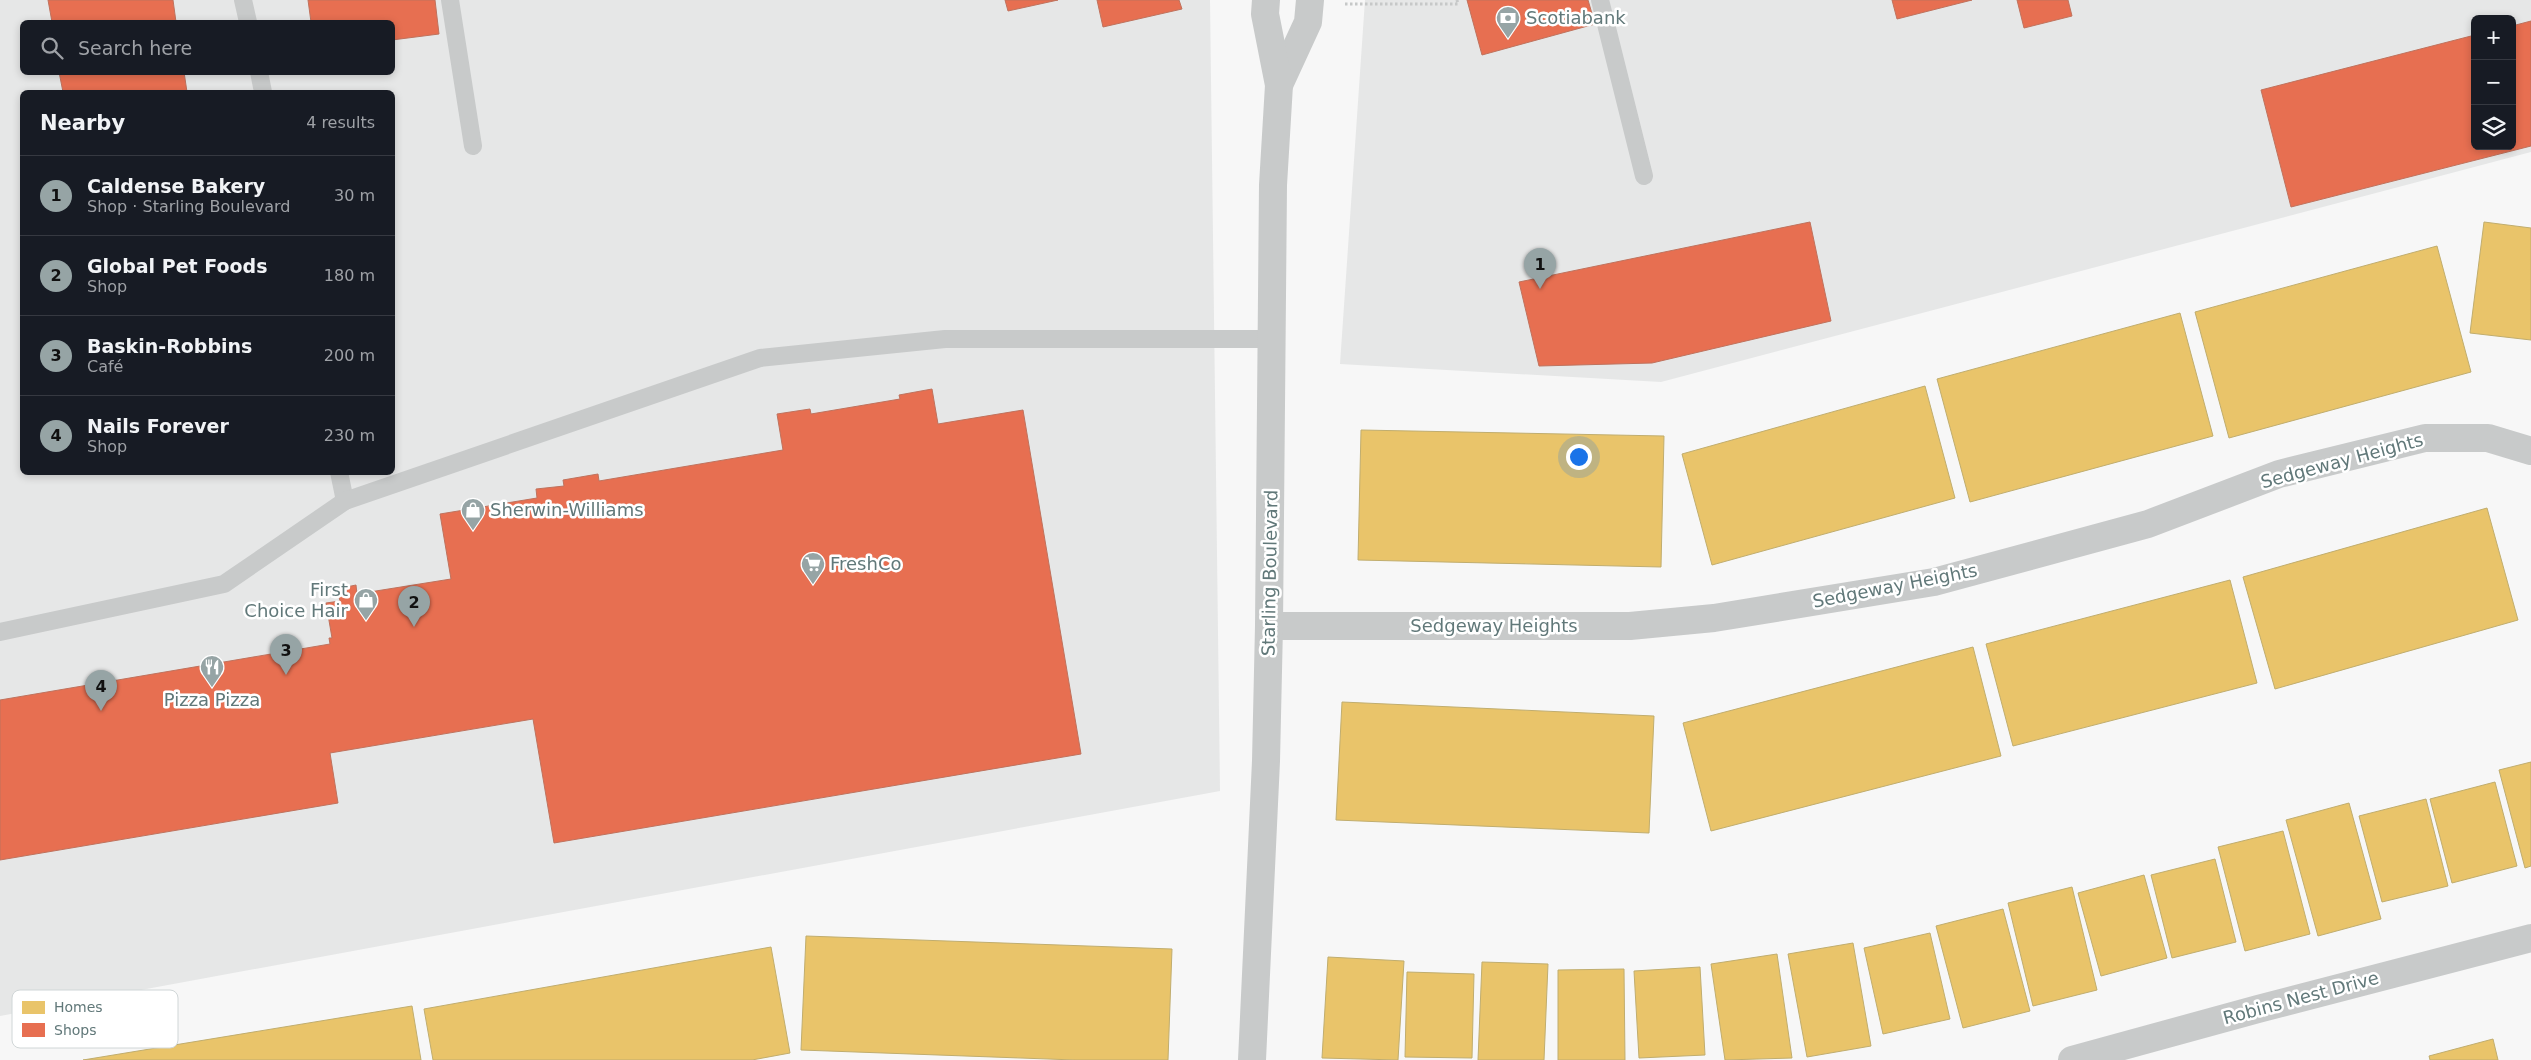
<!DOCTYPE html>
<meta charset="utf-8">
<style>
:root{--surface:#171b24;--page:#242831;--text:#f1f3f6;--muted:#9ea1a6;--line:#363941;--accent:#96a4a5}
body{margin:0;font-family:"DejaVu Sans",sans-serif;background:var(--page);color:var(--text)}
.controls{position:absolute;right:15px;top:15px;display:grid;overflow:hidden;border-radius:8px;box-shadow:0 2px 8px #0003}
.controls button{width:45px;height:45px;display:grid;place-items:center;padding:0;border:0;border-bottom:1px solid var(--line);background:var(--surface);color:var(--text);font:25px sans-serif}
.you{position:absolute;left:1578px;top:456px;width:18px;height:18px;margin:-12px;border:4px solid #fff;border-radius:50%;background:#1a73e8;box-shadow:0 0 0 8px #1a73e833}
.badge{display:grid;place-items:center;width:32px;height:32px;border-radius:50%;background:var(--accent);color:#111;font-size:16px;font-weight:700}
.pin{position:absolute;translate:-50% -41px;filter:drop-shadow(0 1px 2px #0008)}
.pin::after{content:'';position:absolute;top:26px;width:18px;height:15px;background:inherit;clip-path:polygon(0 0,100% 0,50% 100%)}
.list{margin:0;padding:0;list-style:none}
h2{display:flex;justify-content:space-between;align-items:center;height:65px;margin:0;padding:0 20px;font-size:21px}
h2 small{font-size:16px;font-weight:400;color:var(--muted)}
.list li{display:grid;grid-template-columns:32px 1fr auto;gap:15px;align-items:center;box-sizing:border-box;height:80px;padding:0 20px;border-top:1px solid var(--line)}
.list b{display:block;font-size:19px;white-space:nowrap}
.list p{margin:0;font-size:16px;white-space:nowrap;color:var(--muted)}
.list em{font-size:16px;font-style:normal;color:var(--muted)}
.icon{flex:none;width:28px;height:28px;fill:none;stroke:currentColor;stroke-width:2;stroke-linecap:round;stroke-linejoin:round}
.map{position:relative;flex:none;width:2531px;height:1060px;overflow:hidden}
.search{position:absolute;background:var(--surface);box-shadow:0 2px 8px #0003;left:20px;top:20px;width:375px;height:55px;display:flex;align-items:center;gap:12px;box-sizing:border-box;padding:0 18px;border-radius:8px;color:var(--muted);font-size:19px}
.panel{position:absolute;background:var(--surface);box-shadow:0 2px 8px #0003;left:20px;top:90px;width:375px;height:385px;border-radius:8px}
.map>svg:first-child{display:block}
.built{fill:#e6e7e7;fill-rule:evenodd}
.homes{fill:#e9c46a;stroke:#c0ad6e}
.shops{fill:#e76f51;stroke:#bf725d}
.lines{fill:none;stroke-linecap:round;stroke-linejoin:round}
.path{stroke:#c6c8c8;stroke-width:3;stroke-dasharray:2.5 2.5;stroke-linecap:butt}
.lane{stroke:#c8caca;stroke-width:18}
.street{stroke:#c8caca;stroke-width:28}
.labels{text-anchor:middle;stroke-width:5;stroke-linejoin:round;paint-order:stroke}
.poi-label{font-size:18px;fill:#617879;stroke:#fff;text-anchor:start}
.street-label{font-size:18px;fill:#617879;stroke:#fff}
.key{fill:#fff;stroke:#d0d6d7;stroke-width:1}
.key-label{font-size:14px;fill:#617879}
</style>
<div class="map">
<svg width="2531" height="1060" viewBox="0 0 2531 1060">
<rect width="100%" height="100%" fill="#f7f7f7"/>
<g class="built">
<path d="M0,0H1210L1220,791L0,1016ZM22,22H392V72H22ZM22,92H392V472H22Z"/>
<path d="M1365,0H2531V152L1661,382L1340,364ZM2475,19H2512V146H2475Z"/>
</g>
<g class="homes">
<polygon points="2484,222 2531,228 2531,340 2470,333"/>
<polygon points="2437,246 2471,372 2229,438 2195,312"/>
<polygon points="2180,313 2213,436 1970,502 1937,379"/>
<polygon points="1925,386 1955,498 1712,565 1682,454"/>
<polygon points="1361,430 1664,436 1661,567 1358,560"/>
<polygon points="2487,508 2518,620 2275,689 2243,577"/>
<polygon points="2230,580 2257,683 2013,746 1986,644"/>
<polygon points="1973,647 2001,756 1711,831 1683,723"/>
<polygon points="1342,702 1654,716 1649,833 1336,820"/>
<polygon points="2531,762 2531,866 2525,868 2499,770"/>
<polygon points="2495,782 2517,866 2452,883 2430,799"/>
<polygon points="2426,799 2448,886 2382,902 2359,816"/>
<polygon points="2349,803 2381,919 2318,936 2286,820"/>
<polygon points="2283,831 2310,934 2245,951 2218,847"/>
<polygon points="2215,859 2236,942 2172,958 2151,875"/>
<polygon points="2144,875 2167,958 2101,976 2078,893"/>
<polygon points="2072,887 2097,990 2033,1006 2008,903"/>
<polygon points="2003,909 2030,1011 1963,1028 1936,926"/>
<polygon points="1930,933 1950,1019 1883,1034 1864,948"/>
<polygon points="806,936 1172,949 1168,1060 1075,1060 801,1050"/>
<polygon points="1853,943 1871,1046 1807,1057 1788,954"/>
<polygon points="771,947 790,1053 752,1060 433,1060 424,1009"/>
<polygon points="1777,954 1792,1058 1725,1060 1711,964"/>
<polygon points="1328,957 1404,961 1398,1060 1322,1058"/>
<polygon points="1482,962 1548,964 1544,1060 1478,1060"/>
<polygon points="1700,967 1705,1055 1639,1058 1634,971"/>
<polygon points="1624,969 1625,1060 1558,1060 1558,970"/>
<polygon points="1407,972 1474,974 1472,1058 1405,1057"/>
<polygon points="412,1006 421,1060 83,1060"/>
<polygon points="2493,1039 2498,1060 2430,1060 2429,1056"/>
</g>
<g class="shops">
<polygon points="48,0 173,0 176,22 52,22"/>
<polygon points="308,0 435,0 439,34 392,40 392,22 311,22"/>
<polygon points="1005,0 1058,0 1008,11"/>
<polygon points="1097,0 1179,0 1182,9 1103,27"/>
<polygon points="1467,0 1588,0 1595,24 1482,55"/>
<polygon points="1892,0 1972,0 1897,19"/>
<polygon points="2017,0 2068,0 2072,16 2024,28"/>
<polygon points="2531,21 2531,146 2291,207 2261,90 2475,35 2475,146 2512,146 2512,26"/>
<polygon points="59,72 184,72 187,92 63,92"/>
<polygon points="1810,222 1831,321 1652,363 1539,366 1519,282"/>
<polygon points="932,389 938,424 1023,410 1081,754 554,843 533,719 330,753 338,803 0,860 0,700 330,644 329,638 332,638 326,603 340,601 337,589 356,585 357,594 451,579 440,514 537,498 536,489 564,486 563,480 598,474 599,481 783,450 777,414 810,409 811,414 900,399 899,395"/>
</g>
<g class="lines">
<polyline class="path" points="1345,4 1458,4 1457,0"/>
<g class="lane">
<polyline points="243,0 248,22"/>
<polyline points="450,0 473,146"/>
<polyline points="1600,0 1644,176"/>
<polyline points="259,72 263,92"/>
<polyline points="339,472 345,501"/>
<polyline points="0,632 224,584 345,501 760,358 945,339 1272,339"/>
</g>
<g class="street">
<polyline points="1279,85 1308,22 1310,0"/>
<polyline points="1269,626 1630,626 1714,618 1934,582 2148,524 2279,474 2425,438 2488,438 2531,451"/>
<polyline points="1252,1060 1266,761 1269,626 1273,185 1279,85 1265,14 1266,0"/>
<polyline points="2072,1060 2258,1009 2531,938"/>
</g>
</g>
<defs>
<g id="bank-pin" transform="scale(1.25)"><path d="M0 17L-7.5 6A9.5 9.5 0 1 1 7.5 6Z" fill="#96a4a5" stroke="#fff"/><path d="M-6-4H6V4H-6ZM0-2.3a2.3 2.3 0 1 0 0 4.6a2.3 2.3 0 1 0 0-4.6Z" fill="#fff"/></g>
<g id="shop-pin" transform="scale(1.25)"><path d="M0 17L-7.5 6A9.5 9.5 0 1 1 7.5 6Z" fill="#96a4a5" stroke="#fff"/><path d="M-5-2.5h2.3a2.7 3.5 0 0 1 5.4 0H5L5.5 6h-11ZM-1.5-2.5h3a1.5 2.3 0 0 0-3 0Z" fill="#fff"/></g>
<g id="supermarket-pin" transform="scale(1.25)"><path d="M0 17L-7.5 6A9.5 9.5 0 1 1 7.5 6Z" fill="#96a4a5" stroke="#fff"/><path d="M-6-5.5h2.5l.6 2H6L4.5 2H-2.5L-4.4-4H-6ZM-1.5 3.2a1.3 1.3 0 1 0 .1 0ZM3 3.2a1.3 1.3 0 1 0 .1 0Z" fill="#fff"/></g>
<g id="restaurant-pin" transform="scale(1.25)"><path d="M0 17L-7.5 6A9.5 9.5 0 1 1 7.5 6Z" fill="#96a4a5" stroke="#fff"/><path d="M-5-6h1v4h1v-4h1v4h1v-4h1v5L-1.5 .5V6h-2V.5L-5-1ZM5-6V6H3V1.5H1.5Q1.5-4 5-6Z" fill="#fff"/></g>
</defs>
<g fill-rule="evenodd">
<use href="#bank-pin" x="1508" y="18"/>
<use href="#shop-pin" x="473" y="510"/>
<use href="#supermarket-pin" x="813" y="564"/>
<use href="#shop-pin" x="366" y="600"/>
<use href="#restaurant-pin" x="212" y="667"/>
</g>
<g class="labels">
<g class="poi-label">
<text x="1526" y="24">Scotiabank</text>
<text x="490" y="516">Sherwin-Williams</text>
<text x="830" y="570">FreshCo</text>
<text x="348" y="596" text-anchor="end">First<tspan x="348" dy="21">Choice Hair</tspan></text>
<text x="212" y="706" text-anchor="middle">Pizza Pizza</text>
</g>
<g class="street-label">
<text transform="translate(2342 461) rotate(-15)" y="6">Sedgeway Heights</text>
<text transform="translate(1270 573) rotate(-89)" y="6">Starling Boulevard</text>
<text transform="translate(1895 586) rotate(-11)" y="6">Sedgeway Heights</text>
<text x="1494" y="632">Sedgeway Heights</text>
<text transform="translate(2301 998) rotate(-15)" y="6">Robins Nest Drive</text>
</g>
</g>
<rect x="12" y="990" width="166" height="58" rx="8" class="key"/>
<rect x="22" y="1001" width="23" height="13" fill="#e9c46a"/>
<rect x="22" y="1023" width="23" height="14" fill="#e76f51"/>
<g class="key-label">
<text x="54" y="1012">Homes</text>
<text x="54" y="1035">Shops</text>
</g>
</svg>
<div class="controls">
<button>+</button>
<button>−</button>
<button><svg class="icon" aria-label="layers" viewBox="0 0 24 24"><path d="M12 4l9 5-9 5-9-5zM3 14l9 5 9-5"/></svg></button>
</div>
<div class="you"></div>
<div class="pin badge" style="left:1540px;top:289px">1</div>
<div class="pin badge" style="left:414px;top:627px">2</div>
<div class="pin badge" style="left:286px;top:675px">3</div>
<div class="pin badge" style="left:101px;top:711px">4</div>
<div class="search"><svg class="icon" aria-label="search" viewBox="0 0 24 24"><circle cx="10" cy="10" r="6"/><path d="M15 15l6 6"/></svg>Search here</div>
<section class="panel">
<h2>Nearby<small>4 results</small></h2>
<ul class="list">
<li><span class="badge">1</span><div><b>Caldense Bakery</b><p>Shop · Starling Boulevard</p></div><em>30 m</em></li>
<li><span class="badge">2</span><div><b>Global Pet Foods</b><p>Shop</p></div><em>180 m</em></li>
<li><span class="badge">3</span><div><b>Baskin-Robbins</b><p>Café</p></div><em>200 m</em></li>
<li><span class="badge">4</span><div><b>Nails Forever</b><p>Shop</p></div><em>230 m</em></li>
</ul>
</section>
</div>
